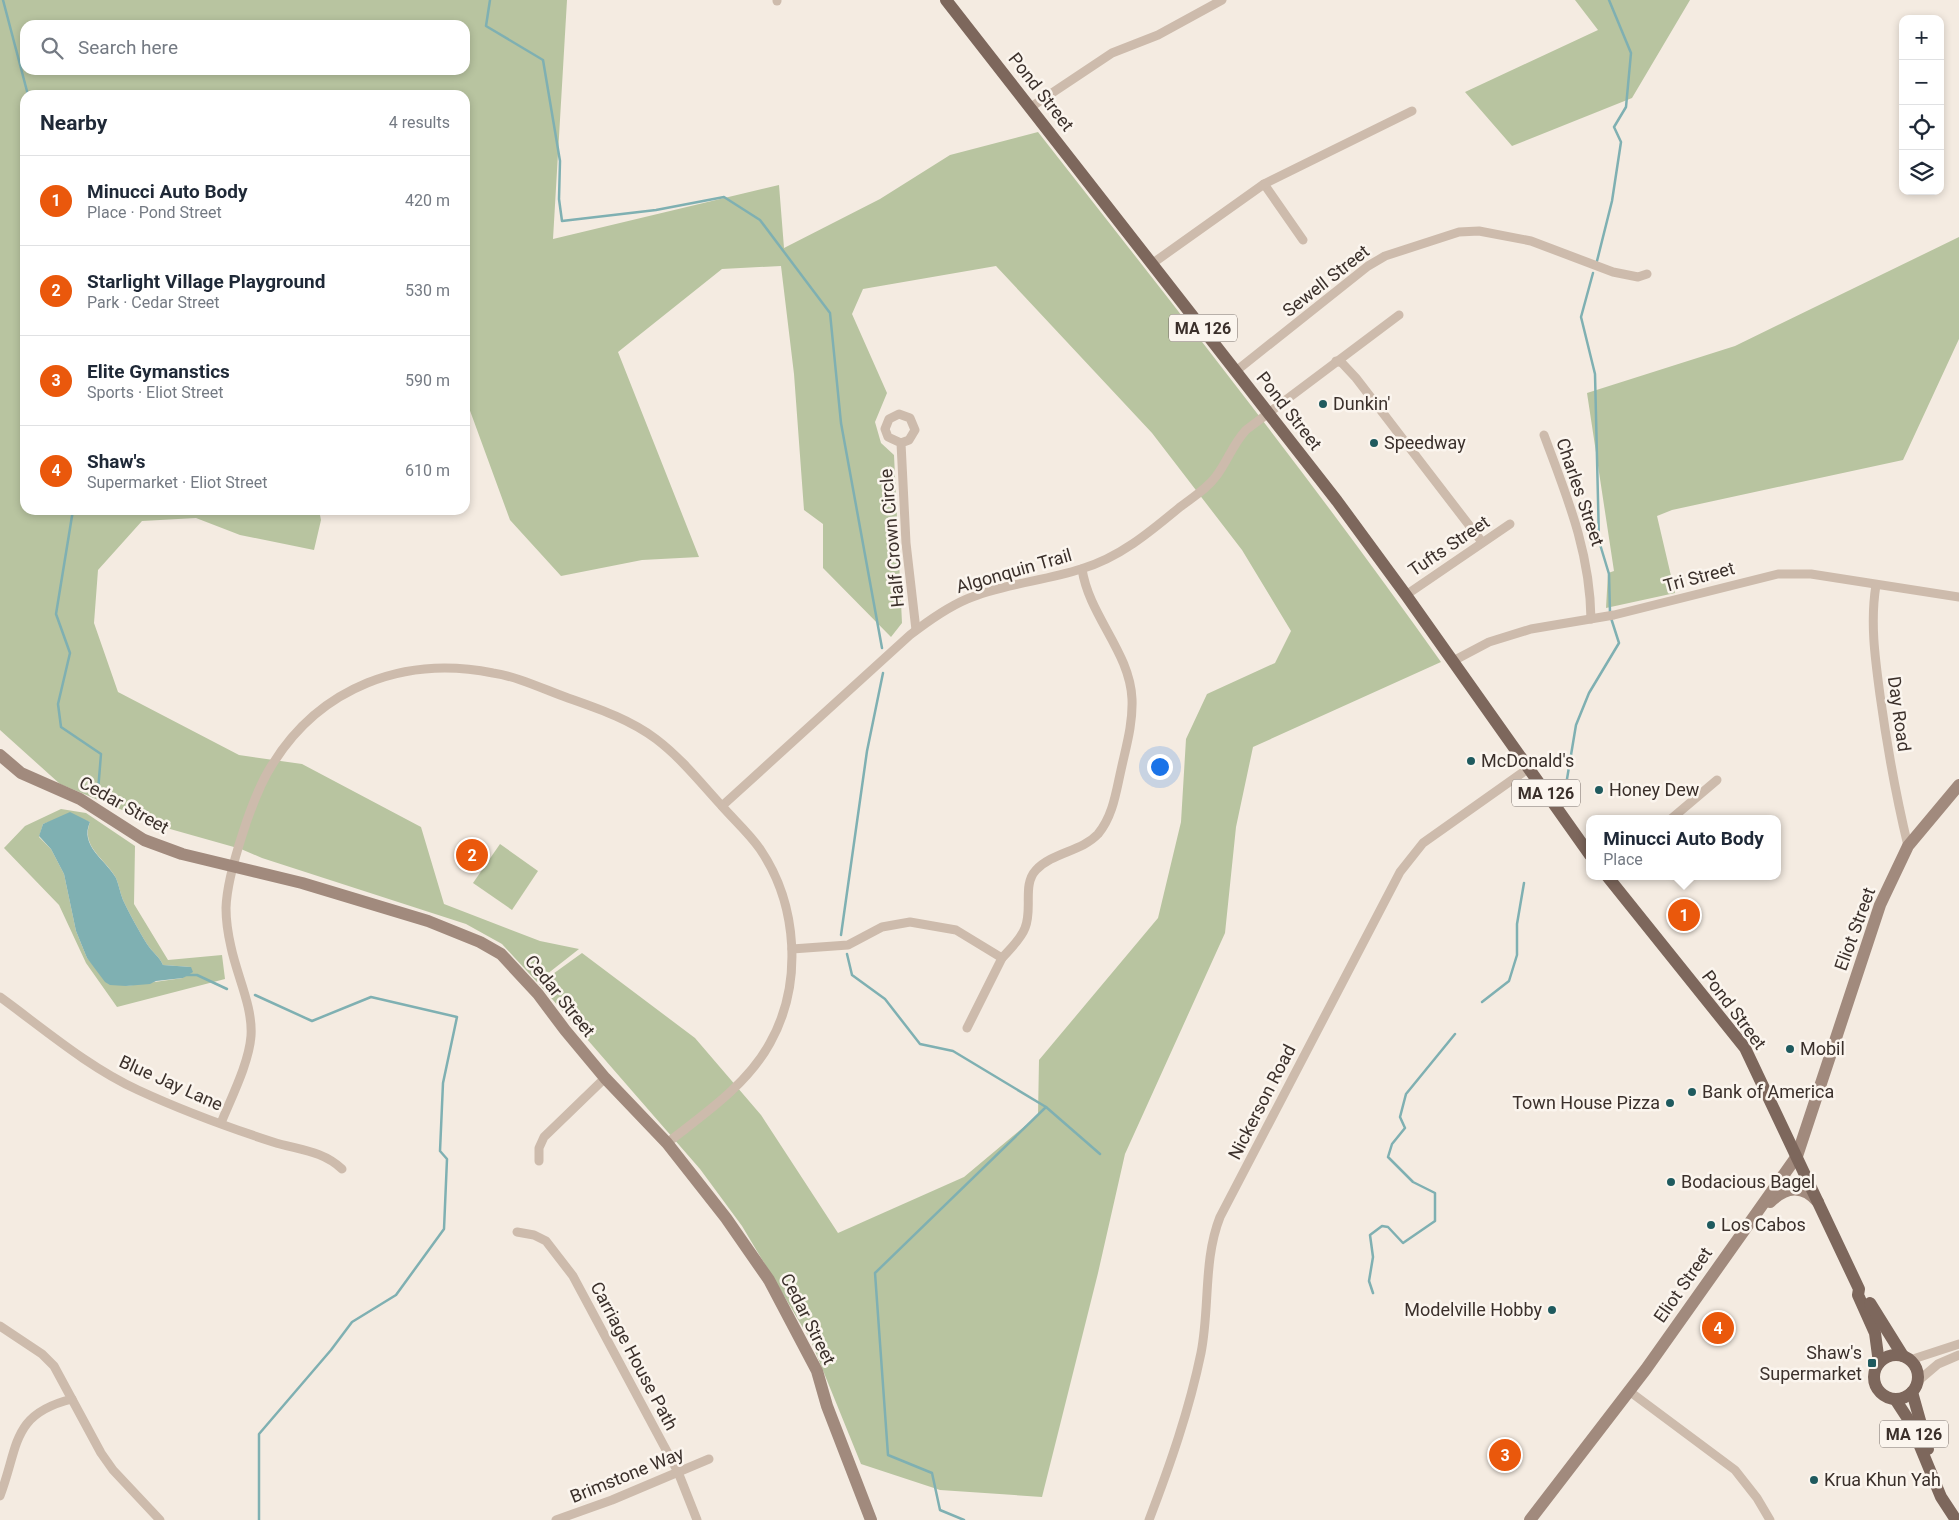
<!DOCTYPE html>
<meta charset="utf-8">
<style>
:root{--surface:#fff;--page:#f6f6f7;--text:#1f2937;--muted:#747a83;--line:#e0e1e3;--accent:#ea580c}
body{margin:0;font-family:Roboto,sans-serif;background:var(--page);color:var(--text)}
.controls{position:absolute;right:15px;top:15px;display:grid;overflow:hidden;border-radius:10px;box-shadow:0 2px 8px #0003}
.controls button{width:45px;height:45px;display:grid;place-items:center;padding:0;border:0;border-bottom:1px solid var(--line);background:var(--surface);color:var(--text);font:25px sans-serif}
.you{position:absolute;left:1159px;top:766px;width:18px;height:18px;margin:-12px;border:4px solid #fff;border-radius:50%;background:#1a73e8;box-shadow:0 0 0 8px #1a73e833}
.badge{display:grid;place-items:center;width:32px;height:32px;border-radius:50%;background:var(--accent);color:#fff;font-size:16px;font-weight:700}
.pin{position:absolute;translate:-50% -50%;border:2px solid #fff;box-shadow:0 1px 5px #0006}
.popup{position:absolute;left:1586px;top:815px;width:195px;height:65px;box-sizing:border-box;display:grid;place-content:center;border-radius:10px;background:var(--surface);filter:drop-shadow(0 1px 4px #0005);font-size:16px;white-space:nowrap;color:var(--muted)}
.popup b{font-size:19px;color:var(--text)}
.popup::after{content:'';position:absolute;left:50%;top:100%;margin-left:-10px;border:10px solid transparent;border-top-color:var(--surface)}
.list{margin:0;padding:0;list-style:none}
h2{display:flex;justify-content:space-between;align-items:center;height:65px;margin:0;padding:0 20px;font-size:21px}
h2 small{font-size:16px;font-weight:400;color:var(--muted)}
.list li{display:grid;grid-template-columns:32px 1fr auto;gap:15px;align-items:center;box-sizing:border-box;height:90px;padding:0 20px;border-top:1px solid var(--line)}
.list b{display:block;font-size:19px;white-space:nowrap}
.list p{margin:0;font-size:16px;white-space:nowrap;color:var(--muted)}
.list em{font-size:16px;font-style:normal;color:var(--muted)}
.icon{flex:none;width:28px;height:28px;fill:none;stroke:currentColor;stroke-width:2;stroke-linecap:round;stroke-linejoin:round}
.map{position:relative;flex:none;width:1959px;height:1520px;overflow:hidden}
.search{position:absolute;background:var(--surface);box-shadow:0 2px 8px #0003;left:20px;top:20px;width:450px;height:55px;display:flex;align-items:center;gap:12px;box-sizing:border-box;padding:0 18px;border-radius:15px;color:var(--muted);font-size:19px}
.panel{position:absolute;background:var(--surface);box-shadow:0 2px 8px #0003;left:20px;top:90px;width:450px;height:425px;border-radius:15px}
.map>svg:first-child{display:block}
.green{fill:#b8c4a0;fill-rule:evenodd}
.water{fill:#7fb0b2}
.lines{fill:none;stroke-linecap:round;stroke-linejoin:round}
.stream{stroke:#7fb0b2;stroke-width:2.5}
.street{stroke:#cdbbac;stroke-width:9}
.secondary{stroke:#a18a7d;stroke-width:12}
.primary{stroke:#7d675c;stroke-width:12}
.poi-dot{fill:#1f5a5e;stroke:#fbf5ee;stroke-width:2}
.labels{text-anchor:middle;stroke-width:5;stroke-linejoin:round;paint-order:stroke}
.shield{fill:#fbf5ee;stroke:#756b66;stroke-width:1}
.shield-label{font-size:16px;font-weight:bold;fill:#3b302b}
.street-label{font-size:18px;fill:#3b302b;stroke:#fbf5ee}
.poi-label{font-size:18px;fill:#3b302b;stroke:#fbf5ee;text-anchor:start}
</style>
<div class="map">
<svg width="1959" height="1520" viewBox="0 0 1959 1520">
<rect width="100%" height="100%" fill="#f4ebe1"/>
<g class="green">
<path d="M0,0H567L553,239L779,185L784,248L880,199L950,155L1038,132C1175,307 1313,481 1441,662L1253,747L1236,827L1225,933L1125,1154L1098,1273L1042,1497L940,1490L861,1464L811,1341L742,1226L700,1169L539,984L582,953L695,1038L761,1115L838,1233L964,1177L1038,1115L1039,1060L1158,918L1181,822L1186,739L1207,694L1275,663L1291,631L1242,550L1152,433L996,266L863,289L852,314L887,393L875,422L881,443L894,455L902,623L891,637L823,568V524L804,510L794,374L781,266L722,269L618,352L699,557L642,560L561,576L510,520L465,397V95H25V510H319L321,520L314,550L240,535L196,518L142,521L98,570L94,623L118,692L239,755L302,764L421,827L444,904L540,941L579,949L537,982L502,944L466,924L262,858L241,849L163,827L60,784L0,730ZM25,25H465V70H25Z"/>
<polygon points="1575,0 1690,0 1632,98 1512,146 1465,92 1598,30"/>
<polygon points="1959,237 1959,339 1903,460 1672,510 1657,516 1675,593 1606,608 1608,573 1614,571 1587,393 1735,346"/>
<path d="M61,809L86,813L135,846L134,904L168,960L222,955L225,979L117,1007L86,963L59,905L4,848L25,826ZM68,815L90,822C80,847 106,859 116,878C119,885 120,893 123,900C129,913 139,931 147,944C152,952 159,956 163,965L191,967L183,978L126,986L96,968L87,958L76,931L64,874L51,849L39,837L43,824Z"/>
<polygon points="472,842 483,849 472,867 461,860"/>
<polygon points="500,844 538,871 512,910 473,883"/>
</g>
<path class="water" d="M70,812L90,822C79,846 106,860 116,878C119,885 120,893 123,900C129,913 139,931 147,944C152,952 159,956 163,965L191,967L193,972L183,978L156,981L150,984L126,986L110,985L105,982L87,958L76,931L64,874L51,849L39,836L43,824Z"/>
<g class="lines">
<g class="stream">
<polyline points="3,0 28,95"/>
<polyline points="490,0 486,26 543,60 560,161 559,199 562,221 656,210 724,197 760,220 830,313 841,423 882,648"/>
<polyline points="1597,261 1612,201 1621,142 1614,127 1626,107 1631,53 1609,0"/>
<polyline points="1593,273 1581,317 1595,374 1599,541 1609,574 1610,613"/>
<polyline points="73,510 56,614 70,653 58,704 61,727 101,754 98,791"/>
<polyline points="1565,791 1576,725 1589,693 1619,643 1611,618"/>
<polyline points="841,935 867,751 883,673"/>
<polyline points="847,954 852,975 885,999 920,1044 953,1051 1046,1107 1100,1154"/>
<polyline points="184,975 197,975 227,989"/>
<polyline points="255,995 312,1021 371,997 457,1017 443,1083 440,1151 447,1159 444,1229 396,1295 352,1322 331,1350 259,1434 259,1520"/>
<polyline points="1482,1002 1509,981 1517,955 1517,924 1524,883"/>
<polyline points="1373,1293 1369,1281 1373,1257 1370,1235 1382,1226 1388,1227 1403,1243 1435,1221 1435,1193 1413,1182 1388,1157 1392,1144 1405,1128 1400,1117 1406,1094 1455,1034"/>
<polyline points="964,1520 940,1510 932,1473 888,1455 875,1273 1046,1107"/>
</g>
<g class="street">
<polyline points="777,1 777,0"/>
<polyline points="1031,107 1112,53 1158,35 1222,0"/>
<polyline points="1264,184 1303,240"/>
<polyline points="1153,263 1264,184 1412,111"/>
<polyline points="1336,361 1342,363 1356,378 1482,542"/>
<polyline points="1236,371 1368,266 1385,256 1459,232 1479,231 1531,241 1613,272 1638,277 1647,274"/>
<path d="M1544,435C1567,497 1590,551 1591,619"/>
<polyline points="901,443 888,437 885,429 889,419 899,414 910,418 915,430 909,440 901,443 906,543 916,630"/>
<path d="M1876,585C1870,622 1875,658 1880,695C1887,746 1896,796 1908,846"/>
<polyline points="1406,595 1510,524"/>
<polyline points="1453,661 1489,642 1531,629 1614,615 1778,574 1811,574 1959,597"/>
<path d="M722,806L910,635C928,621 946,608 967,599C1003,584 1044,581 1081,569C1119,558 1150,532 1180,507C1193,497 1208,488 1217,475C1228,460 1233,444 1246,430L1399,315"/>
<polyline points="1671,819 1717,780"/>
<polyline points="792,949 848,945 882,927 910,922 956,930 1002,958 967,1028"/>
<path d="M1002,958C1010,949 1021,939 1025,928C1033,909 1022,885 1036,870C1053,852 1081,852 1098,834C1113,816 1116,792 1121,770C1126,747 1133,724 1132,699C1130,652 1089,616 1082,569"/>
<path d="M0,997C44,1029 88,1067 138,1090C181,1110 227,1127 273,1142C298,1150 322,1150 342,1169"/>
<path d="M221,1123C231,1098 249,1063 251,1036C253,1007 237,976 231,947C228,934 226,921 226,908C227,874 253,794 272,765C320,687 404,655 493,673C519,677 543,689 568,698C599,709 629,719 656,739C681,758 700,782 721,805C734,820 749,833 760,849C798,905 803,984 770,1043C747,1085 704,1114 667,1143"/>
<polyline points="539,1161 539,1148 544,1137 605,1078"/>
<polyline points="517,1232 534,1235 546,1241 573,1276 678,1472 697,1520"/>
<polyline points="0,1326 42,1354 54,1366 101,1453 113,1470 160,1520"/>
<polyline points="1910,1360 1959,1344"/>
<polyline points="1918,1381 1938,1364 1959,1355"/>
<polyline points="1629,1391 1735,1470 1757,1498 1770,1520"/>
<path d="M0,1496C19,1446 11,1414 72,1399"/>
<polyline points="556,1520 612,1500 709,1459"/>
<path d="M1149,1520C1170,1465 1189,1411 1201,1353C1210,1308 1203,1260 1220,1217L1400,872L1423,843L1529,768"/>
</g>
<g class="secondary">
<polyline points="0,755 21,773 80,799 144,840 182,854 302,883 428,921 480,942 501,954 538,994 565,1030 605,1078 667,1143 726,1218 769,1280 817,1371 827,1406 871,1520"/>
<path d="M1770,1202C1786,1187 1802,1184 1818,1202"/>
<polyline points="1530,1520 1646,1369 1797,1156 1880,905 1908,846 1959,785"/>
</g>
<g class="primary">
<polyline points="946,0 1337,501 1406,595 1590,855"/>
<polyline points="1607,876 1745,1048 1859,1289 1858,1295 1875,1333 1879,1363"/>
<polyline points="1870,1303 1903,1356"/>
<circle cx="1896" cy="1377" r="22"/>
<polyline points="1912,1392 1928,1449"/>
<polyline points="1895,1399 1910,1422 1941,1497 1956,1520"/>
</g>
</g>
<g class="poi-dot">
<circle cx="1323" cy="404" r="5"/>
<circle cx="1374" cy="443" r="5"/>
<circle cx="1471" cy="761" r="5"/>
<circle cx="1599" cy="790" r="5"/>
<circle cx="1790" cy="1049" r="5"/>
<circle cx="1692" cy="1092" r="5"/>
<circle cx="1670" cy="1103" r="5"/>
<circle cx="1671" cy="1182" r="5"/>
<circle cx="1711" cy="1225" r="5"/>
<circle cx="1552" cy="1310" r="5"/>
<rect x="1867" y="1358" width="10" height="10" rx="2.5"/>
<circle cx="1814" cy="1480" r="5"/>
</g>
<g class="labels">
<g class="shield">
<rect x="1169" y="314.5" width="68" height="27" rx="4"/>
<rect x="1512" y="779.5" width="68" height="27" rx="4"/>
<rect x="1880" y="1420.5" width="68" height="27" rx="4"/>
</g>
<g class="shield-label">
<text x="1203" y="334">MA 126</text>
<text x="1546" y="799">MA 126</text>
<text x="1914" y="1440">MA 126</text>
</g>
<g class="street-label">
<text transform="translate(1041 92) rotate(52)" y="6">Pond Street</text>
<text transform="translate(1326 281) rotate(-38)" y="6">Sewell Street</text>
<text transform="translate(1289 411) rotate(52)" y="6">Pond Street</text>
<text transform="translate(1580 492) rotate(71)" y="6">Charles Street</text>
<text transform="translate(892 538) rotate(-95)" y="6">Half Crown Circle</text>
<text transform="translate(1449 546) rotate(-34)" y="6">Tufts Street</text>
<text transform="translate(1014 571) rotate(-16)" y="6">Algonquin Trail</text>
<text transform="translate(1699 577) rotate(-15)" y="6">Tri Street</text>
<text transform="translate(1899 714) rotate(82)" y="6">Day Road</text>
<text transform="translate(124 805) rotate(29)" y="6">Cedar Street</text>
<text transform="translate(1855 929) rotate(-70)" y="6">Eliot Street</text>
<text transform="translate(560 996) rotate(51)" y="6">Cedar Street</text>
<text transform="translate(1734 1010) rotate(53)" y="6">Pond Street</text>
<text transform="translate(171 1083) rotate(24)" y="6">Blue Jay Lane</text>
<text transform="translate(1262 1102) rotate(-63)" y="6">Nickerson Road</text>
<text transform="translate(1683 1285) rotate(-55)" y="6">Eliot Street</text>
<text transform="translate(808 1319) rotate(63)" y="6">Cedar Street</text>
<text transform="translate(634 1356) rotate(62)" y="6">Carriage House Path</text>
<text transform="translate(627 1475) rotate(-22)" y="6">Brimstone Way</text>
</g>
<g class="poi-label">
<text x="1333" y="410">Dunkin'</text>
<text x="1384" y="449">Speedway</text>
<text x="1481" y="767">McDonald's</text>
<text x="1609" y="796">Honey Dew</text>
<text x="1800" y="1055">Mobil</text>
<text x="1702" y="1098">Bank of America</text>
<text x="1660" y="1109" text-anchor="end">Town House Pizza</text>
<text x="1681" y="1188">Bodacious Bagel</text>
<text x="1721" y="1231">Los Cabos</text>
<text x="1542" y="1316" text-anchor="end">Modelville Hobby</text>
<text x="1862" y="1359" text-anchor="end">Shaw's<tspan x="1862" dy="21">Supermarket</tspan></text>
<text x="1824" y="1486">Krua Khun Yah</text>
</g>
</g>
</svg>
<div class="controls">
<button>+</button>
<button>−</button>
<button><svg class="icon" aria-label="locate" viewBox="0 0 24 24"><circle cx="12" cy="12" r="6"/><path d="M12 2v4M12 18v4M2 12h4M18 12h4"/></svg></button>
<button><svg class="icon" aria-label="layers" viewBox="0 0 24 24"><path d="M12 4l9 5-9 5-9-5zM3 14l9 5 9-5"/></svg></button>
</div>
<div class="you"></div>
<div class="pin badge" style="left:1684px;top:915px">1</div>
<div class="popup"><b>Minucci Auto Body</b>Place</div>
<div class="pin badge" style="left:472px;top:855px">2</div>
<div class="pin badge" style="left:1505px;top:1455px">3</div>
<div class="pin badge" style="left:1718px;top:1328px">4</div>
<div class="search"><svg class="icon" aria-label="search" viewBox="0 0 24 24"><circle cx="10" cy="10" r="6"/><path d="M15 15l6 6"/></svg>Search here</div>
<section class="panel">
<h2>Nearby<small>4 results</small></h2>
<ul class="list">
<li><span class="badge">1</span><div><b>Minucci Auto Body</b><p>Place · Pond Street</p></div><em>420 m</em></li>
<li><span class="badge">2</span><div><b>Starlight Village Playground</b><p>Park · Cedar Street</p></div><em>530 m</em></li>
<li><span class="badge">3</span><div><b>Elite Gymanstics</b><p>Sports · Eliot Street</p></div><em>590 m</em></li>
<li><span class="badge">4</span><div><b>Shaw's</b><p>Supermarket · Eliot Street</p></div><em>610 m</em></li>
</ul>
</section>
</div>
